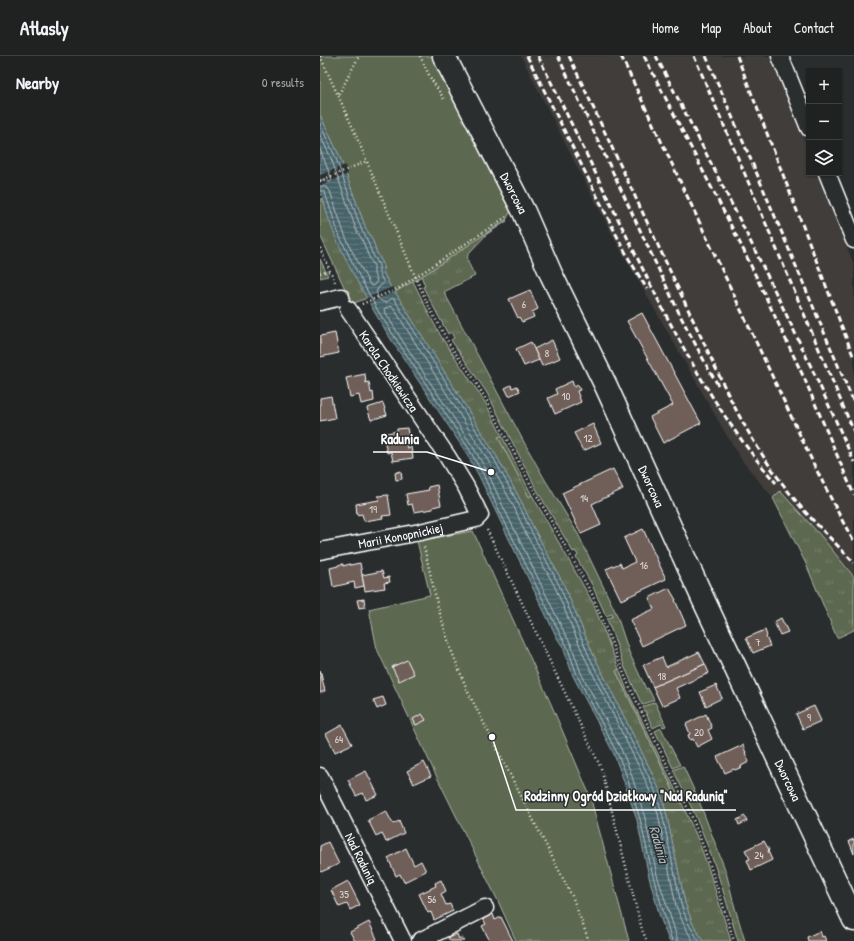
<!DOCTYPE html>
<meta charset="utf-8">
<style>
:root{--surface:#202222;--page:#2d2f2f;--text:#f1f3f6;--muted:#a2a4a5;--line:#3d3f40}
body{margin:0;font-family:"Patrick Hand",sans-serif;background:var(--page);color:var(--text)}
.controls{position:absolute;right:12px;top:12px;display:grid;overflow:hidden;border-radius:0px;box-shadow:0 1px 3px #0004}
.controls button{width:36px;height:36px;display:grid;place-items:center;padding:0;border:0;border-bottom:1px solid var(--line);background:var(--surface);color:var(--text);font:20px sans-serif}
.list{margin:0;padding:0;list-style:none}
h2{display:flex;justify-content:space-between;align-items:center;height:52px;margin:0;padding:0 16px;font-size:17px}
h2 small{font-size:13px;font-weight:400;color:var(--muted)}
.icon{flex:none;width:22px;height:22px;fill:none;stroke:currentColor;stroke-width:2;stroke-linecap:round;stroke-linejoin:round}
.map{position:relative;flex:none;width:534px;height:885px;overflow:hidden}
header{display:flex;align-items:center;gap:24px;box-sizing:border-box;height:56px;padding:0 20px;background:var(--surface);border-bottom:1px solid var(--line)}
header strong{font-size:19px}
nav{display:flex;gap:22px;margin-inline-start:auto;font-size:14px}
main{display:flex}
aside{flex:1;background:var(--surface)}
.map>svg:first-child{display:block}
.built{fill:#3f3c3b}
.grass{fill:url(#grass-tufts);stroke:#adb4a8}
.green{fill:#5b6850;stroke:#adb4a8}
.water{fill:url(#water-rules);stroke:#90a1a6}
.pier{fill:#2a2d2e}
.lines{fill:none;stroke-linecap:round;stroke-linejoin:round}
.shore{stroke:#b5c1c3;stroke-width:1}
.building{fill:#705f58;stroke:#fff}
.street-casing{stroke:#fff;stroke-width:19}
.secondary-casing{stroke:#fff;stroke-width:25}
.path{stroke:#fff;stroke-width:2.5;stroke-dasharray:1 3;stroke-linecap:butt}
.street{stroke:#2a2d2e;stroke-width:16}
.secondary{stroke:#2a2d2e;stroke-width:22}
.rail{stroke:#fff;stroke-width:3;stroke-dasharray:6 3;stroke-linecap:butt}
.labels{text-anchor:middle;stroke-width:3;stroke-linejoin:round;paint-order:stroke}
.number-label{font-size:11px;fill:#dbd7d5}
.street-label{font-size:13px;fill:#fff;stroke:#2a2d2e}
.water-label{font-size:14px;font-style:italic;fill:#acb9bc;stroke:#2a2d2e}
.leader{fill:none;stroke:#fff;stroke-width:1.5}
.callout-dot{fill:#fff;stroke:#2a2d2e;stroke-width:1.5}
.callout-label{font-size:14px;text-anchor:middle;font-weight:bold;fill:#fff;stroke:#2a2d2e;stroke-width:3;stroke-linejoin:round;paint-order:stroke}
</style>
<header>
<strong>Atlasly</strong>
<nav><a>Home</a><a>Map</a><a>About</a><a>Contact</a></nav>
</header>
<main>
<aside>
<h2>Nearby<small>0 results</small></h2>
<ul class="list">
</ul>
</aside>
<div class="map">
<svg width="534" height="885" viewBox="0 0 534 885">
<defs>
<pattern id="grass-tufts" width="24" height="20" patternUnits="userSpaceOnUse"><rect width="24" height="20" fill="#5b6850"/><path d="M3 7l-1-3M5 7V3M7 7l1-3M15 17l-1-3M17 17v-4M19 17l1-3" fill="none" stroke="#747f6a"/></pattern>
<pattern id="water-rules" width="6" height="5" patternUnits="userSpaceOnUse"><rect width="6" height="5" fill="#46636a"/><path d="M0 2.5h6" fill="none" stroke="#627a80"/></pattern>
</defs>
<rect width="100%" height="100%" fill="#2a2d2e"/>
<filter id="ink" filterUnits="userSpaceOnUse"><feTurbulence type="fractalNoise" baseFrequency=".025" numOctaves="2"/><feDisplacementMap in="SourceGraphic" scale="8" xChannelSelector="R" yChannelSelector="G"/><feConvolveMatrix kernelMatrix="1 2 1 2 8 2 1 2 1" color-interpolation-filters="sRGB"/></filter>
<g filter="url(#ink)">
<polygon class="built" points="201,0 451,0 489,95 489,117 498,117 534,209 534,521 501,480 460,436 453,442 423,406 407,380 298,189 257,111"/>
<g class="grass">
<path d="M3,142C13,179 28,208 47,242L32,248L0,179V143Z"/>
<path d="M186,164L187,165L167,178L148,198C146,206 152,213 155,220L124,236L205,388L224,422L258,478L296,557L309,596L326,633L328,632L334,644L322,649L305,612L287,563L293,560L292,558L286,560L272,529L256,501L258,499L255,495L253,496L218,436L167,337L131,284L134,282L131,276L128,278L103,231L105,230L101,220Z"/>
<polygon points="0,203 8,220 0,222"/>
<polygon points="93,225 111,262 122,282 157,334 166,348 182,380 179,381 209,440 212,439 273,547 299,613 296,615 356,740 358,739 377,781 388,811 411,885 383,885 372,866 365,847 346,756 340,735 331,715 273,598 243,527 213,471 202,447 190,425 177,401 75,236"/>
<polygon points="460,435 501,480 534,521 534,574 517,582 486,508 453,442"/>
<polygon points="335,646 346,670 343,671 341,668 333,672 323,651"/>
<polygon points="341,672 360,709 353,712 335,675"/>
<path d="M363,710L379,745L406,816L415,852L425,885H418C408,852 399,818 386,786C377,761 365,738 353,714Z"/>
</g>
<g class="green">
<polygon points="0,0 116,0 193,151 186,164 107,217 75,236 71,232 63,216 63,208 56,195 54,188 50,179 46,173 19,99 0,59"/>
<polygon points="182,380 195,407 212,439 209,441 178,381"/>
<polygon points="153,475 231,648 270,740 309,885 196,885 178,845 114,715 57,593 49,553 110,539 97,485"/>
<polygon points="299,613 307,634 358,739 356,740 296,615"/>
</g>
<polygon class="water" points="0,59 19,99 46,173 50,179 54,188 56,195 63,208 63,216 71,232 75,236 177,401 202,447 213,471 243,527 273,598 331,715 340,735 346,756 365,847 372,866 383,885 349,885 340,861 329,821 317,764 301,717 293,696 253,620 243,591 237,582 174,452 159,420 145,395 72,285 55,257 31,214 15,180 8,161 3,142 0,135"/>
<g class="pier">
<polygon points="25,109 28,118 0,130 0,119"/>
<polygon points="72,231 76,235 48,248 45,243"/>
</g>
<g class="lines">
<g class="shore">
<path d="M0,68L15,100L42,175L46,181L52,197L59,209V217L64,227C62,229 58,231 57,234C56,237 57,238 58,241C62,248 67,248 72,242L74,243L174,403L187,427L199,449L210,473L239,529L269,600L327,717L336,737L342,757L361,848L368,867L379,885"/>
<polyline points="0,79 11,102 37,176 42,183 48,199 54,210 54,218 57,225 53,230 50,229 31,193 24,177 10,135 6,131 0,130"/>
<polyline points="0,93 12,124 10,126 5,124 0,124"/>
<polyline points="0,135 3,135 5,137 19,179 35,212 58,255 76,283 149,393 163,418 177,450 241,580 247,590 257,619 296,695 305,715 320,763 333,820 352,885"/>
<polyline points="357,885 357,881 337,819 325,762 310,714 301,693 261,617 251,588 245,578 182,448 167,415 153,391 80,281 64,254 65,252 71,250 73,251 169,406 182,429 194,451 205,476 235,531 265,602 323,719 331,738 338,758 356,850 364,869 373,885"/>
</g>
</g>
<g class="building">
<polygon points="210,234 218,253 212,256 214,261 202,266 199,261 198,262 189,243"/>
<polygon points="322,257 381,367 343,387 330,361 353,349 307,265"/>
<polygon points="15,277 19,297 0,301 0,280"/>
<polygon points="232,284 240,302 222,310 214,293"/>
<polygon points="211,286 219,304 204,310 196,293"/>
<polygon points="45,318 46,327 49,326 51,337 53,336 54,345 41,348 39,339 30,341 26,322"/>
<polygon points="252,325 254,331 258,329 260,334 257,335 261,346 235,358 228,342 237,338 235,333"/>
<polygon points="191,329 192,332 197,330 200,335 189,340 185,332"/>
<polygon points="11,340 15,362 0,365 0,342"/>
<polygon points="63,347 67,359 51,364 47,352"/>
<polygon points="273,368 281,387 263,395 254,377"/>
<polygon points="87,372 89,382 85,382 87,392 91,391 93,402 73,405 71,396 67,397 63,378 77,375 77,373"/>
<polygon points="293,413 303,433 272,448 281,469 261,478 242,437"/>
<polygon points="81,415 82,423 76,424 75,417"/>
<polygon points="117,429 121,449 113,451 113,453 94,456 92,448 88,449 86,438 109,434 108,431"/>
<polygon points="68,439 71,459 62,460 63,462 44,465 42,458 37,459 36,448 59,444 58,440"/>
<polygon points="323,473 346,523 301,544 286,513 300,507 302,512 315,506 304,482"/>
<polygon points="40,507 44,530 35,532 34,526 13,531 10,512 18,510 18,509 23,508 23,510 30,508 30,509"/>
<polygon points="62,515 64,522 69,521 70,526 64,527 65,532 45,535 42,519"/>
<polygon points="349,532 356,544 355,544 366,569 322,590 310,564 334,553 329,542"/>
<polygon points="44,543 45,551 39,552 37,544"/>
<polygon points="461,562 468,576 460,579 454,566"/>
<polygon points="445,574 447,580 446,581 450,590 433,597 426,582"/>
<polygon points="379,596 385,608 333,631 323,609 342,601 346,611"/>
<polygon points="87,604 94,618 79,625 72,611"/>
<polygon points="385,608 389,617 356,632 360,642 342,650 333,631"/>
<polygon points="0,614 5,635 0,637"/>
<polygon points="396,629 402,642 386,650 380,636"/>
<polygon points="63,641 66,649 57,653 53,644"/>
<polygon points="494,650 501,665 483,673 476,658"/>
<polygon points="102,658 106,664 96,669 93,663"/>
<polygon points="386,658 392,672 388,674 392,683 377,691 373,683 370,684 368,679 370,678 366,668"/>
<polygon points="22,669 32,688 15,696 6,678"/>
<polygon points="423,689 426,697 425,697 429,706 421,710 422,711 415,714 414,713 405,717 397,701"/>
<polygon points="104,706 111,720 94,728 87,715"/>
<polygon points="46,715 58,739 46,744 43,737 36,740 28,724"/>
<polygon points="66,755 73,768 79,765 84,777 66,786 62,777 56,780 48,764"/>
<polygon points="425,760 427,765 419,769 417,764"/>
<polygon points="534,783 534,798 529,785"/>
<polygon points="444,785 449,794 448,795 452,804 431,814 427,804 430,803 425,794"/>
<polygon points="8,786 19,808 1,816 0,814 0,790"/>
<polygon points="86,792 94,809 101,805 106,815 84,826 80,818 76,820 68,802"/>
<polygon points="121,824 126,835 121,838 126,849 130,848 133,855 114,864 111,856 108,857 99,838 116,830 115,827"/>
<polygon points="28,825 40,849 30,854 27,848 19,851 11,834"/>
<polygon points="173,858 175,864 181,861 193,885 170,885 162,870 166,868 163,863"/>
<polygon points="49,866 57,883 54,885 35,885 30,876"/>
<polygon points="500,875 502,881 504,880 506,885 488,885 487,881"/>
<polygon points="137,878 139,883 142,881 144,885 130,885 128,882"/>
</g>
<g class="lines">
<g class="street-casing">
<g id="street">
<polyline points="460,0 489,72"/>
<polyline points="507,117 534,184"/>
<polyline points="0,246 21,241"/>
<path id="s1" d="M0,495L100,476L156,463L160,459L146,431L127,400L28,253"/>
<path id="s2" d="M0,720L83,885"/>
<polyline points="100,885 165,852"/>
</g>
</g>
<g class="secondary-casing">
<g id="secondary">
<path id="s3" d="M124,0L204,156L231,218L286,330L384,545L534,864"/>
</g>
</g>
<g class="path">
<path d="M0,0L32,70L95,220L110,253L131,291L154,323L167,345L206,420L272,538L306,623L371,759C388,800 401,842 414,885"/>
<polyline points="100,0 110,21 124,43"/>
<polyline points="19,38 39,0"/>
<polyline points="0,125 47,105"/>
<polyline points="0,192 16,228"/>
<polyline points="0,217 11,215"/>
<polyline points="42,248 79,232 186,161"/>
<polyline points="167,474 281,712 322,874 327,885"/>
<polyline points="104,491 118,551 130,591 148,636 252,840 269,885"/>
</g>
<use href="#street" class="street"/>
<use href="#secondary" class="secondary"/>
<g class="rail">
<polyline points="207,0 297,180 309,203 327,233"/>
<path d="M218,0C249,62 279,125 310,187C352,273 393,355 456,427"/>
<polyline points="238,0 361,261 389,314 398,329"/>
<path d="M249,0L406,334C425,373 448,411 476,445C494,467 515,486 534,507"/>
<polyline points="301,0 496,413 523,466 534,486"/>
<polyline points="324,0 424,195 485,324 534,439"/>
<path d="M336,0C405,134 474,268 534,406"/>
<polyline points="374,0 424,116 534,376"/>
<polyline points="386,0 434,111 534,347"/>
<polyline points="417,0 534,302"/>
</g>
</g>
</g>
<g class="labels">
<g class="number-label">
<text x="204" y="252">6</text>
<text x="227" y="301">8</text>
<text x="246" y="344">10</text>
<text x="268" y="386">12</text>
<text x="264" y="446">14</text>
<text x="53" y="457">19</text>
<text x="324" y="513">16</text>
<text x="438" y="590">7</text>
<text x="342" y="624">18</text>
<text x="489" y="665">9</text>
<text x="379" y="680">20</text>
<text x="19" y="687">64</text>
<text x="439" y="803">24</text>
<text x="24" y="842">35</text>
<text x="112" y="847">56</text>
</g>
<g class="street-label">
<text dy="5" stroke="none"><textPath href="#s3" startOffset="154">Dworcowa</textPath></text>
<text transform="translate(69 315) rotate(56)" y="5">Karola Chodkiewicza</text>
<text dy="5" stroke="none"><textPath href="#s3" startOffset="478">Dworcowa</textPath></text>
<text dy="5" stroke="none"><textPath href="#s1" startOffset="82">Marii Konopnickiej</textPath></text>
<text dy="5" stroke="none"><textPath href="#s3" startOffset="802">Dworcowa</textPath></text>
<text dy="5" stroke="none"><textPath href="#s2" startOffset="92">Nad Radunią</textPath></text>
</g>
<g class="water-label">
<text transform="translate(339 788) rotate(74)" y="5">Radunia</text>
</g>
</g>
<path class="leader" d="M171 416L107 396H53M172 681L196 754H416"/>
<g class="callout-dot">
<circle cx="171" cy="416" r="4"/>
<circle cx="172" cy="681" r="4"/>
</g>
<g class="callout-label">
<text x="80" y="388">Radunia</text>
<text x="306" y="745">Rodzinny Ogród Działkowy "Nad Radunią"</text>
</g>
</svg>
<div class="controls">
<button>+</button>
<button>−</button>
<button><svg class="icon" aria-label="layers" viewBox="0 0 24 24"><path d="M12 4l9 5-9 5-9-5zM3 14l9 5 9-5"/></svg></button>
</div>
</div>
</main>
